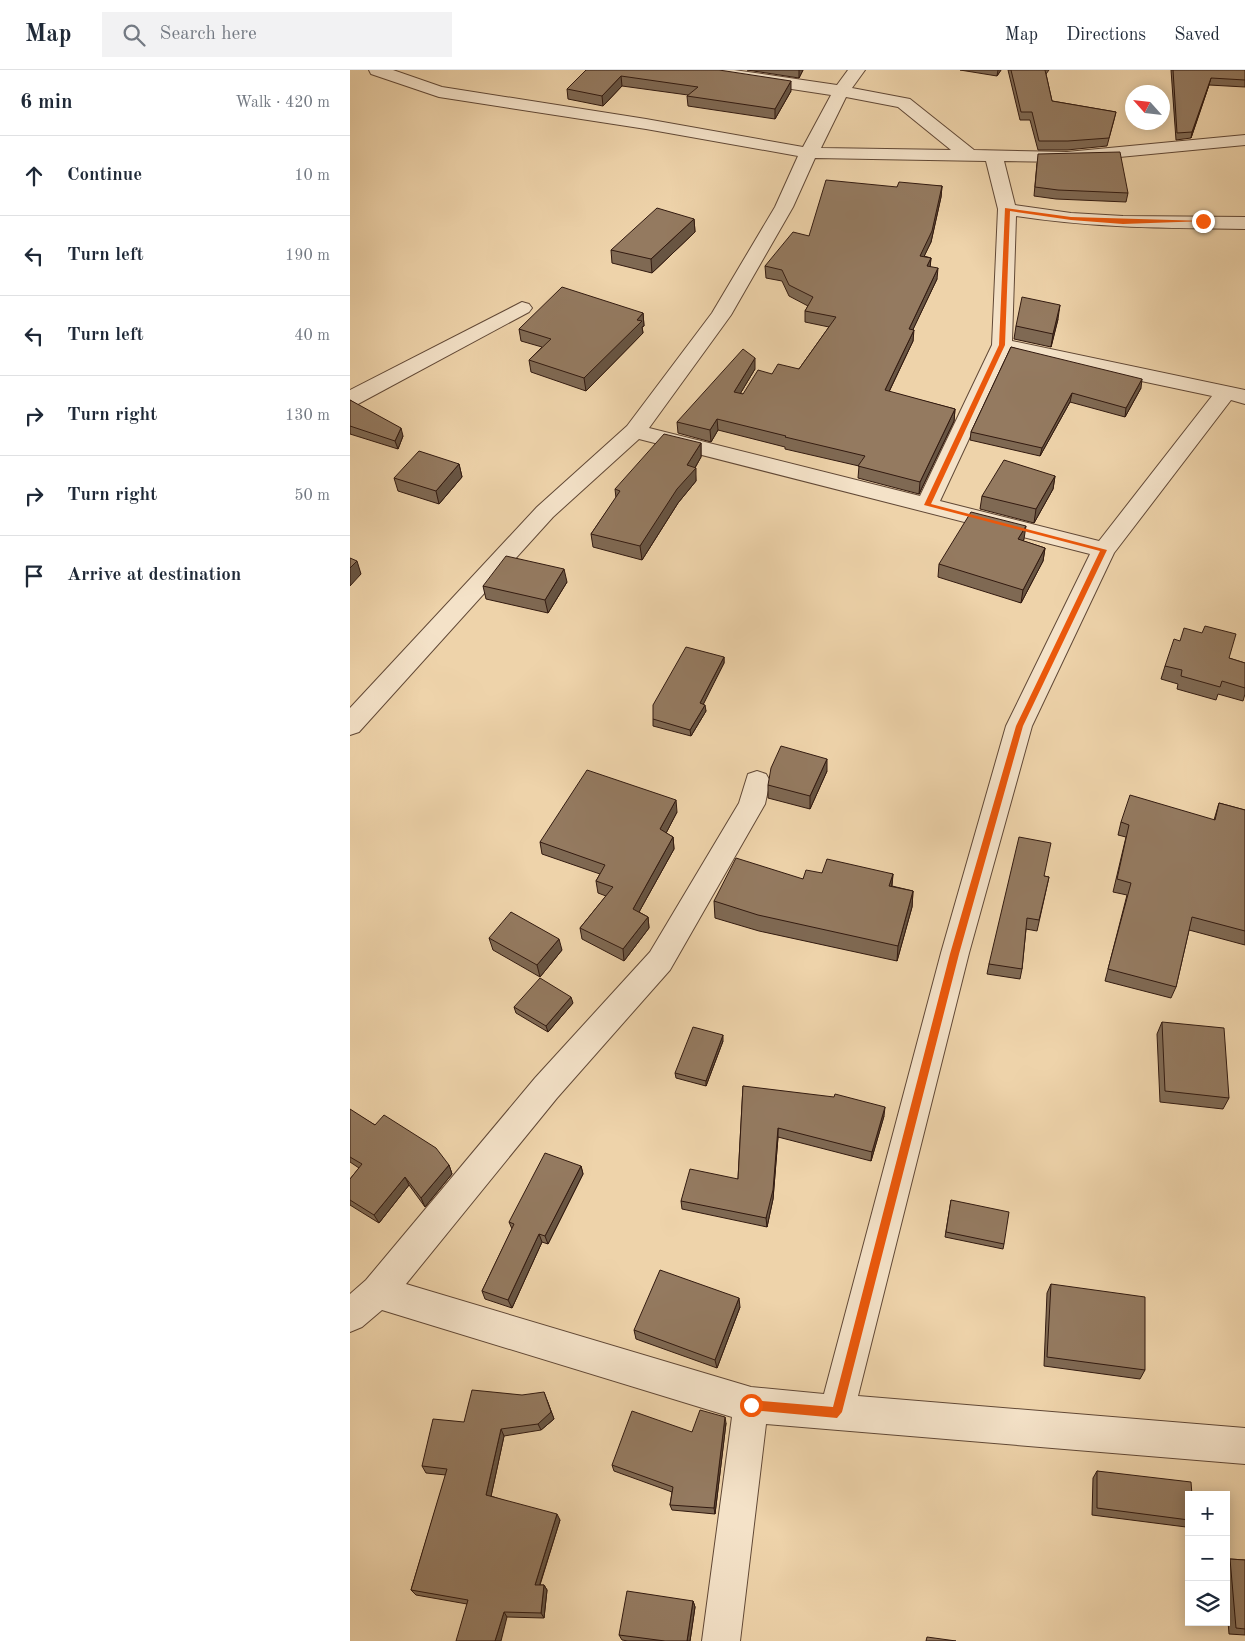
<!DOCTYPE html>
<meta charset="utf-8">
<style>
:root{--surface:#fff;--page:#f2f2f3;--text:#1f2937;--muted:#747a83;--line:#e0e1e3}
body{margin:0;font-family:"Old Standard TT",serif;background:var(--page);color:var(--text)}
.controls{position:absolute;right:15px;bottom:15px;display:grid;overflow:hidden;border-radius:0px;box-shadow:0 2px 12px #0003}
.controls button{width:45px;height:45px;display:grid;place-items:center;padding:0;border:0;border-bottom:1px solid var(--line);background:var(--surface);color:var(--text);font:25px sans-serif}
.compass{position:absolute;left:775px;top:15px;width:45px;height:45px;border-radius:50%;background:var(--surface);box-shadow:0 2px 12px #0003;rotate:297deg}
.stop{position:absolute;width:15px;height:15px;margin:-11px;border:4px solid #ea580c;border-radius:50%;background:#fff}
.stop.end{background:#ea580c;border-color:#fff;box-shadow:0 1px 5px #0008}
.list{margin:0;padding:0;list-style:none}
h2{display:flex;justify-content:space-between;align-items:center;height:65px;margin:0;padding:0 20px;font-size:21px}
h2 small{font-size:16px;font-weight:400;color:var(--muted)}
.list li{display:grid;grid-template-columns:32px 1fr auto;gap:15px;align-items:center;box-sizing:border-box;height:80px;padding:0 20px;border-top:1px solid var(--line)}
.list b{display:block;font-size:19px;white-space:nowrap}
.list em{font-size:16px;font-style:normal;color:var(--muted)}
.icon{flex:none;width:28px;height:28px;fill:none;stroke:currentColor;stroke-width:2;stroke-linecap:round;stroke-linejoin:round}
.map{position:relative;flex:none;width:895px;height:1571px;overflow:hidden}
header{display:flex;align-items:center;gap:30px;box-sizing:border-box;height:70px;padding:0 25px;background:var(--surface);border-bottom:1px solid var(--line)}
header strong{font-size:24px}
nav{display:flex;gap:28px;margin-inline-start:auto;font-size:18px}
.search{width:350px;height:45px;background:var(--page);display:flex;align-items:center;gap:12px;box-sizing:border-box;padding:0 18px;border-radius:0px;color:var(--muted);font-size:19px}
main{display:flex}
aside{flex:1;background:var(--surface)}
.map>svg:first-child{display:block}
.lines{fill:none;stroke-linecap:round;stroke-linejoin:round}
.minor-casing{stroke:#614836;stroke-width:2}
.minor{fill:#f4e2c8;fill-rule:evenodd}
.wall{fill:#7f6953;stroke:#321a10}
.shaded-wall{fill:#685543;stroke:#321a10}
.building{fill:#947a60;stroke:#321a10}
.route{fill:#ea580c}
</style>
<header>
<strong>Map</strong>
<div class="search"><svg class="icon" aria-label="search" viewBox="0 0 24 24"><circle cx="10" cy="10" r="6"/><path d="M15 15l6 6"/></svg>Search here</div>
<nav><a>Map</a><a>Directions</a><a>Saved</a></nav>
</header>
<main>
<aside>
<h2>6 min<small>Walk · 420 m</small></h2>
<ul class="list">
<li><svg class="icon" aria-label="ahead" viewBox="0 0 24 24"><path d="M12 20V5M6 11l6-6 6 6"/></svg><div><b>Continue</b></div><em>10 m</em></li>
<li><svg class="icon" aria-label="left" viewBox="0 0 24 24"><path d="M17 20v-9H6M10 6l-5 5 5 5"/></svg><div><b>Turn left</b></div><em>190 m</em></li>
<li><svg class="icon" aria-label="left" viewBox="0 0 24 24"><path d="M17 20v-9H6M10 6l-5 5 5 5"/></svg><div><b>Turn left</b></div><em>40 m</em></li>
<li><svg class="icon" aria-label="right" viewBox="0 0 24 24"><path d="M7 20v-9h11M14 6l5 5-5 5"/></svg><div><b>Turn right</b></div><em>130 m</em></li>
<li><svg class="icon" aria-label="right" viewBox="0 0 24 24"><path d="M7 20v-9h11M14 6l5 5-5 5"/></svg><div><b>Turn right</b></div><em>50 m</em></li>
<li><svg class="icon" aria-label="arrive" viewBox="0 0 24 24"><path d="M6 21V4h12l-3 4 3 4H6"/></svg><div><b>Arrive at destination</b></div></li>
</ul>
</aside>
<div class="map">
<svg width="895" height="1571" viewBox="0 0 895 1571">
<rect width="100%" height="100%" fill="#eed3aa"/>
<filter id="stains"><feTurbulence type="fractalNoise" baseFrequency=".004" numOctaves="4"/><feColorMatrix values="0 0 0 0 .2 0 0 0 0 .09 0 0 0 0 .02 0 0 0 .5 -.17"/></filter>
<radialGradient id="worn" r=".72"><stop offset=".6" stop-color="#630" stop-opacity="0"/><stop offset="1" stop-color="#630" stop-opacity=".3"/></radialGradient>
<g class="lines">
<g class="minor-casing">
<g id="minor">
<path d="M19,0H43L92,17L296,49L453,77L481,25L350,5L344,4L342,0H384L487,15L498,0H515L502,18L560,29L624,80L717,82L895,65V75L717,92L654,91L665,135L721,143L773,146L895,147V159C816,158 744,158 666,146L662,271L895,320V334L881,330L764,483L682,656L619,883L508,1326L895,1358V1394L416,1354L390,1571H352L382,1347L32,1240L12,1257L0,1262V1224L16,1210L185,1008L300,882L389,733L398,704L407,701L416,704L420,711L415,734L320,900L207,1028L56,1214L401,1317L474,1324L591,883L656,656L740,484L289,369L203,447L9,662L0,665V638L187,437L277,356L362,243L425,137L448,86L296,59L89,27L21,4ZM496,27L548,37L601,80L471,78ZM465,88L636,91L648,139L642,275L570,426L299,358L381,245L443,137ZM659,283L862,326L749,471L590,431Z"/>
<polygon points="172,232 179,234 182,238 179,242 8,334 0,336 0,320"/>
</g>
</g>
<use href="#minor" class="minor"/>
</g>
<g class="wall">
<polygon points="236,0 441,21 425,49 338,36 337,26 338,25 272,16 253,36 218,29 217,19"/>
<polygon points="397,0 453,0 449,8"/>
<polygon points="610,0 651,0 647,6"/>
<polygon points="658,0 699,0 696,4 702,31 766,42 764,50 757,76 717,80 688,80 680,50 670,50"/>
<polygon points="821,0 895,0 895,17 859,15 841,68 826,70"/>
<polygon points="687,93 778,123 776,132 706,129 684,126"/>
<polygon points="592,116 591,127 581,172 574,186 581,188 580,196 587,209 563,259 563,271 539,322 605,339 604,351 569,424 508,408 509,396 435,379 435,377 368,360 361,372 328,363 327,352 405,299 390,324 393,324 422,304 449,299 479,257 455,252 455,241 458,236 439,226 432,211 416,208 415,196 459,166 547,117"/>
<polygon points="344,149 345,162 302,203 262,193 261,180"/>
<polygon points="293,243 294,256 292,257 293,263 236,321 181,302 179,290 192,277 171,271 169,259"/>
<polygon points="708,249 701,277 664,269 666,256"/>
<polygon points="661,277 791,318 775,347 720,332 690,386 620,370 621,362"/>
<polygon points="0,330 53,366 48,379 0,364"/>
<polygon points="351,373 351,387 345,398 346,411 328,433 292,490 243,477 241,464 266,428 265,419"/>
<polygon points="109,394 112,407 89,434 48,421 44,408"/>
<polygon points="705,406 703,419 684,453 630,439 632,426"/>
<polygon points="674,469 673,471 695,478 693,491 671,533 588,507 589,494"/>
<polygon points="217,512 198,543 136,529 133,516"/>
<polygon points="374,587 374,593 353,634 356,641 341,666 303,656 303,649"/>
<polygon points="879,588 895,593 895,624 893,631 868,624 866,630 827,619 828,614 811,609 815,596"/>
<polygon points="477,701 460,739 418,728 418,715"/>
<polygon points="869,733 895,740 895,875 839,860 826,917 821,928 755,911 777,825 763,822 776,767 768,765 771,752 864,750"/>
<polygon points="327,742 316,763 323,767 324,779 289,842 298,847 299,858 274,891 232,869 230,858 256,826 248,823 246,811 250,804 192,784 190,772"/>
<polygon points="472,803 543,804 542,816 563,821 562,837 547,891 409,861 365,848 364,831 453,809"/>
<polygon points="694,806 699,807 687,861 676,859 672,899 670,909 637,904 639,894"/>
<polygon points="139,868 212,880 190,907 143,880"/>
<polygon points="223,933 198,962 166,943 164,937"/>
<polygon points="812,952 879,1028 873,1039 810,1032 807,964"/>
<polygon points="373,971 356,1016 326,1008 325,1003"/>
<polygon points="393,1016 534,1046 521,1091 428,1067 423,1129 417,1157 332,1139 331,1131 388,1109"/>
<polygon points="0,1040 25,1055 99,1095 102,1104 75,1137 59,1115 29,1153 0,1135 0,1109 9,1098 0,1092"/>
<polygon points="231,1096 233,1104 198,1174 192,1172 162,1238 135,1229 132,1221 162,1159 159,1152"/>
<polygon points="601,1130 654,1174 653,1179 595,1167"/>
<polygon points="701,1214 795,1300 790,1309 694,1296 697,1223"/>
<polygon points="390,1237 367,1298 286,1269 284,1260"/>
<polygon points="197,1330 204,1349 191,1360 154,1366 141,1426 210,1450 190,1515 194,1515 197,1520 194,1548 157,1547 117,1534 66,1525 61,1520 96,1405 76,1403 72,1396 114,1352"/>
<polygon points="376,1353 365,1444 322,1440 320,1435 322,1422 264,1401 262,1395 342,1362"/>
<polygon points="747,1401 839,1425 839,1454 836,1457 742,1445 743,1408"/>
<polygon points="880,1489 895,1490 895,1565 879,1564 876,1527 876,1493"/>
<polygon points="343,1531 345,1537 340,1571 278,1571 272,1570 269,1565"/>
</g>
<g class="shaded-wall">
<polygon points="449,0 453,0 449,8"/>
<polygon points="648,0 651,0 647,6"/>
<polygon points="271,6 272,16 253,36 252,26"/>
<polygon points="861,8 859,15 841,68 842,62"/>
<polygon points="441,11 441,21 425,49 425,39"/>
<polygon points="592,116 591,127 581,172 569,197 570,186"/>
<polygon points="344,149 345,162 302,203 301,189"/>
<polygon points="581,188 580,199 577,196"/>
<polygon points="588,198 587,209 558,270 559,259"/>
<polygon points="710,235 708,249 701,277 703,264"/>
<polygon points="293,243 294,256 292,257 293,263 236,321 234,308"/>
<polygon points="564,260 563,271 534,332 535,320"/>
<polygon points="405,288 405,299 384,334 384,322"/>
<polygon points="792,309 791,318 775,347 776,338"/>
<polygon points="722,323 720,332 690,386 692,378"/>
<polygon points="605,339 604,351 569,424 570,412"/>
<polygon points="367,349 368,360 361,372 360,360"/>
<polygon points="51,358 53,366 48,379 45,371"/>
<polygon points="351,373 351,387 343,401 346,398 346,411 328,433 292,490 290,476 337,395"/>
<polygon points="109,394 112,407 89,434 86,421"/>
<polygon points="705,406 703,419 684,453 686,439"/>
<polygon points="676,456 674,469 666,483 668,469"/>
<polygon points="695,478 693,491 671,533 673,520"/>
<polygon points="7,491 11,504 0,516 0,498"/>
<polygon points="214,499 217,512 198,543 195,530"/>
<polygon points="374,587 374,593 351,639 350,633"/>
<polygon points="355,635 356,641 341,666 340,660"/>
<polygon points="477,689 477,701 460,739 460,726"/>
<polygon points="326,730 327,742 312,771 310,759"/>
<polygon points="323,767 324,779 284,851 283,839"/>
<polygon points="543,804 541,821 539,816"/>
<polygon points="563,821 562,837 547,891 548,876"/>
<polygon points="298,847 299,858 274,891 273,879"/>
<polygon points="209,869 212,880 190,907 187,895"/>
<polygon points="221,927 223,933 198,962 196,956"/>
<polygon points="373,965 373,971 356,1016 356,1011"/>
<polygon points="535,1037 534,1046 521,1091 522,1082"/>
<polygon points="428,1058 428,1067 423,1129 417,1157 416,1148"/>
<polygon points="99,1095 102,1104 75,1137 71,1128"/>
<polygon points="231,1096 233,1104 198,1174 195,1166"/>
<polygon points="55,1107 59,1115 29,1153 24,1145"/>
<polygon points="189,1164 192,1172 162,1238 158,1230"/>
<polygon points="389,1228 390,1237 367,1298 365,1290"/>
<polygon points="194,1322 204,1349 191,1360 188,1354"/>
<polygon points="375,1347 376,1353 365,1444 364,1438"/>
<polygon points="151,1359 154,1366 140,1431 136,1425"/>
<polygon points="207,1444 210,1450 188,1520 185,1515"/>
<polygon points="194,1515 197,1520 194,1548 191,1543"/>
<polygon points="343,1531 345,1537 340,1571 337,1571"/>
<polygon points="154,1542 157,1547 151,1571 145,1571"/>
</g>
<g class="building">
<polygon points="236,0 369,0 441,11 425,39 337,26 348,17 271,6 252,26 217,19"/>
<polygon points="661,0 695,0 702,31 766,42 759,68 718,71 689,71 682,42 671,42"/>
<polygon points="823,0 895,0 895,10 861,8 842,62 827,63"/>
<polygon points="770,82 778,123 708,120 685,117 688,84"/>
<polygon points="476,110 547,117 549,112 592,116 582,161 570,186 581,188 577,196 588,198 559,259 564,260 535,320 605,339 570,412 508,396 515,386 435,367 436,366 367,349 360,360 327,352 393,279 405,288 384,322 393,324 408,300 422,304 428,294 449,299 486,247 455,241 463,227 439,215 432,200 415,196 443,162 459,166"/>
<polygon points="307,138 344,149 301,189 261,180"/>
<polygon points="212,217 293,243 287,250 292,251 234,308 179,290 201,269 169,259"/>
<polygon points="672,227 710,235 703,264 666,256"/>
<polygon points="661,277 792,309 776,338 722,323 692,378 621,362"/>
<polygon points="0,330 51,358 45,371 0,356"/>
<polygon points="314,364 351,373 337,395 346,398 327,419 290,476 241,464 270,421 265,419"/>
<polygon points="69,381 109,394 86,421 44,408"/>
<polygon points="654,390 705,406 686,439 632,426"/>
<polygon points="621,442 676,456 668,469 695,478 673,520 589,494"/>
<polygon points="156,486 214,499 195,530 133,516"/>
<polygon points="0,488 7,491 0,498"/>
<polygon points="855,556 886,564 879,588 895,593 895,618 872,611 870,617 831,606 832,600 815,596 824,569 830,571 834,558 852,563"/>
<polygon points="336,577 374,587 350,633 355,635 340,660 303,649 303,635"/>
<polygon points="431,676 477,689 460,726 418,715 421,698"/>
<polygon points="237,700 326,730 310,759 323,767 283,839 298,847 273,879 230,858 263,817 246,811 255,795 190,772"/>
<polygon points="780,725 865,750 869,733 895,740 895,861 842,847 826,917 758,899 781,813 767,809 779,755 771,752"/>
<polygon points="669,767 701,773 694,806 699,807 689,850 677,848 672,899 639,894"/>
<polygon points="386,788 453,809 456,800 472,803 477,789 543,804 539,816 563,821 548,876 408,845 364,831"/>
<polygon points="161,842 209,869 187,895 139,868"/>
<polygon points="190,908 221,927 196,956 164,937"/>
<polygon points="812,952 874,958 879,1028 815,1021"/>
<polygon points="343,957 373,965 356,1011 325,1003"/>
<polygon points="393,1016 484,1027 485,1024 535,1037 522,1082 428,1058 423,1120 416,1148 331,1131 340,1099 388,1109"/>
<polygon points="0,1039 25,1055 34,1045 86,1078 99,1095 71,1128 55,1107 24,1145 0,1130 0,1109 12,1094 0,1087"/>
<polygon points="195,1083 231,1096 195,1166 189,1164 158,1230 132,1221 164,1154 159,1152"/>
<polygon points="601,1130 659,1142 654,1174 596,1162"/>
<polygon points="310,1200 389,1228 365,1290 284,1260"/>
<polygon points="701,1214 795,1227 795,1300 697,1287"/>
<polygon points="122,1320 172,1325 194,1322 201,1342 188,1354 151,1359 136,1425 207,1444 185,1515 194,1515 191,1543 154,1542 145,1571 106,1571 118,1530 61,1520 97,1399 72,1396 83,1349 114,1352"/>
<polygon points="350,1340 375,1347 364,1438 320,1435 323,1417 262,1395 282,1341 342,1362"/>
<polygon points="747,1401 841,1412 842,1425 839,1425 839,1450 747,1438"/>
<polygon points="880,1489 895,1490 895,1559 886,1558"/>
<polygon points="277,1521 343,1531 337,1571 315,1571 269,1565"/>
<polygon points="577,1567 606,1571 576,1571"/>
</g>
<polygon class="route" points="655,138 721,147 856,151 773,154 721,150 660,141 655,275 581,434 757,480 673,656 609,884 492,1342 487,1348 401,1340 396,1335 401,1330 483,1337 600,884 666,656 750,481 574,435 649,275"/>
<rect width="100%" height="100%" filter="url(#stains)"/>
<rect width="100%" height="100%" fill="url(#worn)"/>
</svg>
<div class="controls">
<button>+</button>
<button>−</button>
<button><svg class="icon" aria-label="layers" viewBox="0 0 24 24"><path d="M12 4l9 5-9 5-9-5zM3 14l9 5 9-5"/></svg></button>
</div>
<svg class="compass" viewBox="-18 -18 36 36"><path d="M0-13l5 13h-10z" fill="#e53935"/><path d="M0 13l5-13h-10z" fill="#747a83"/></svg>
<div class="stop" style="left:401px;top:1335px"></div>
<div class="stop end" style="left:853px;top:151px"></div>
</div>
</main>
